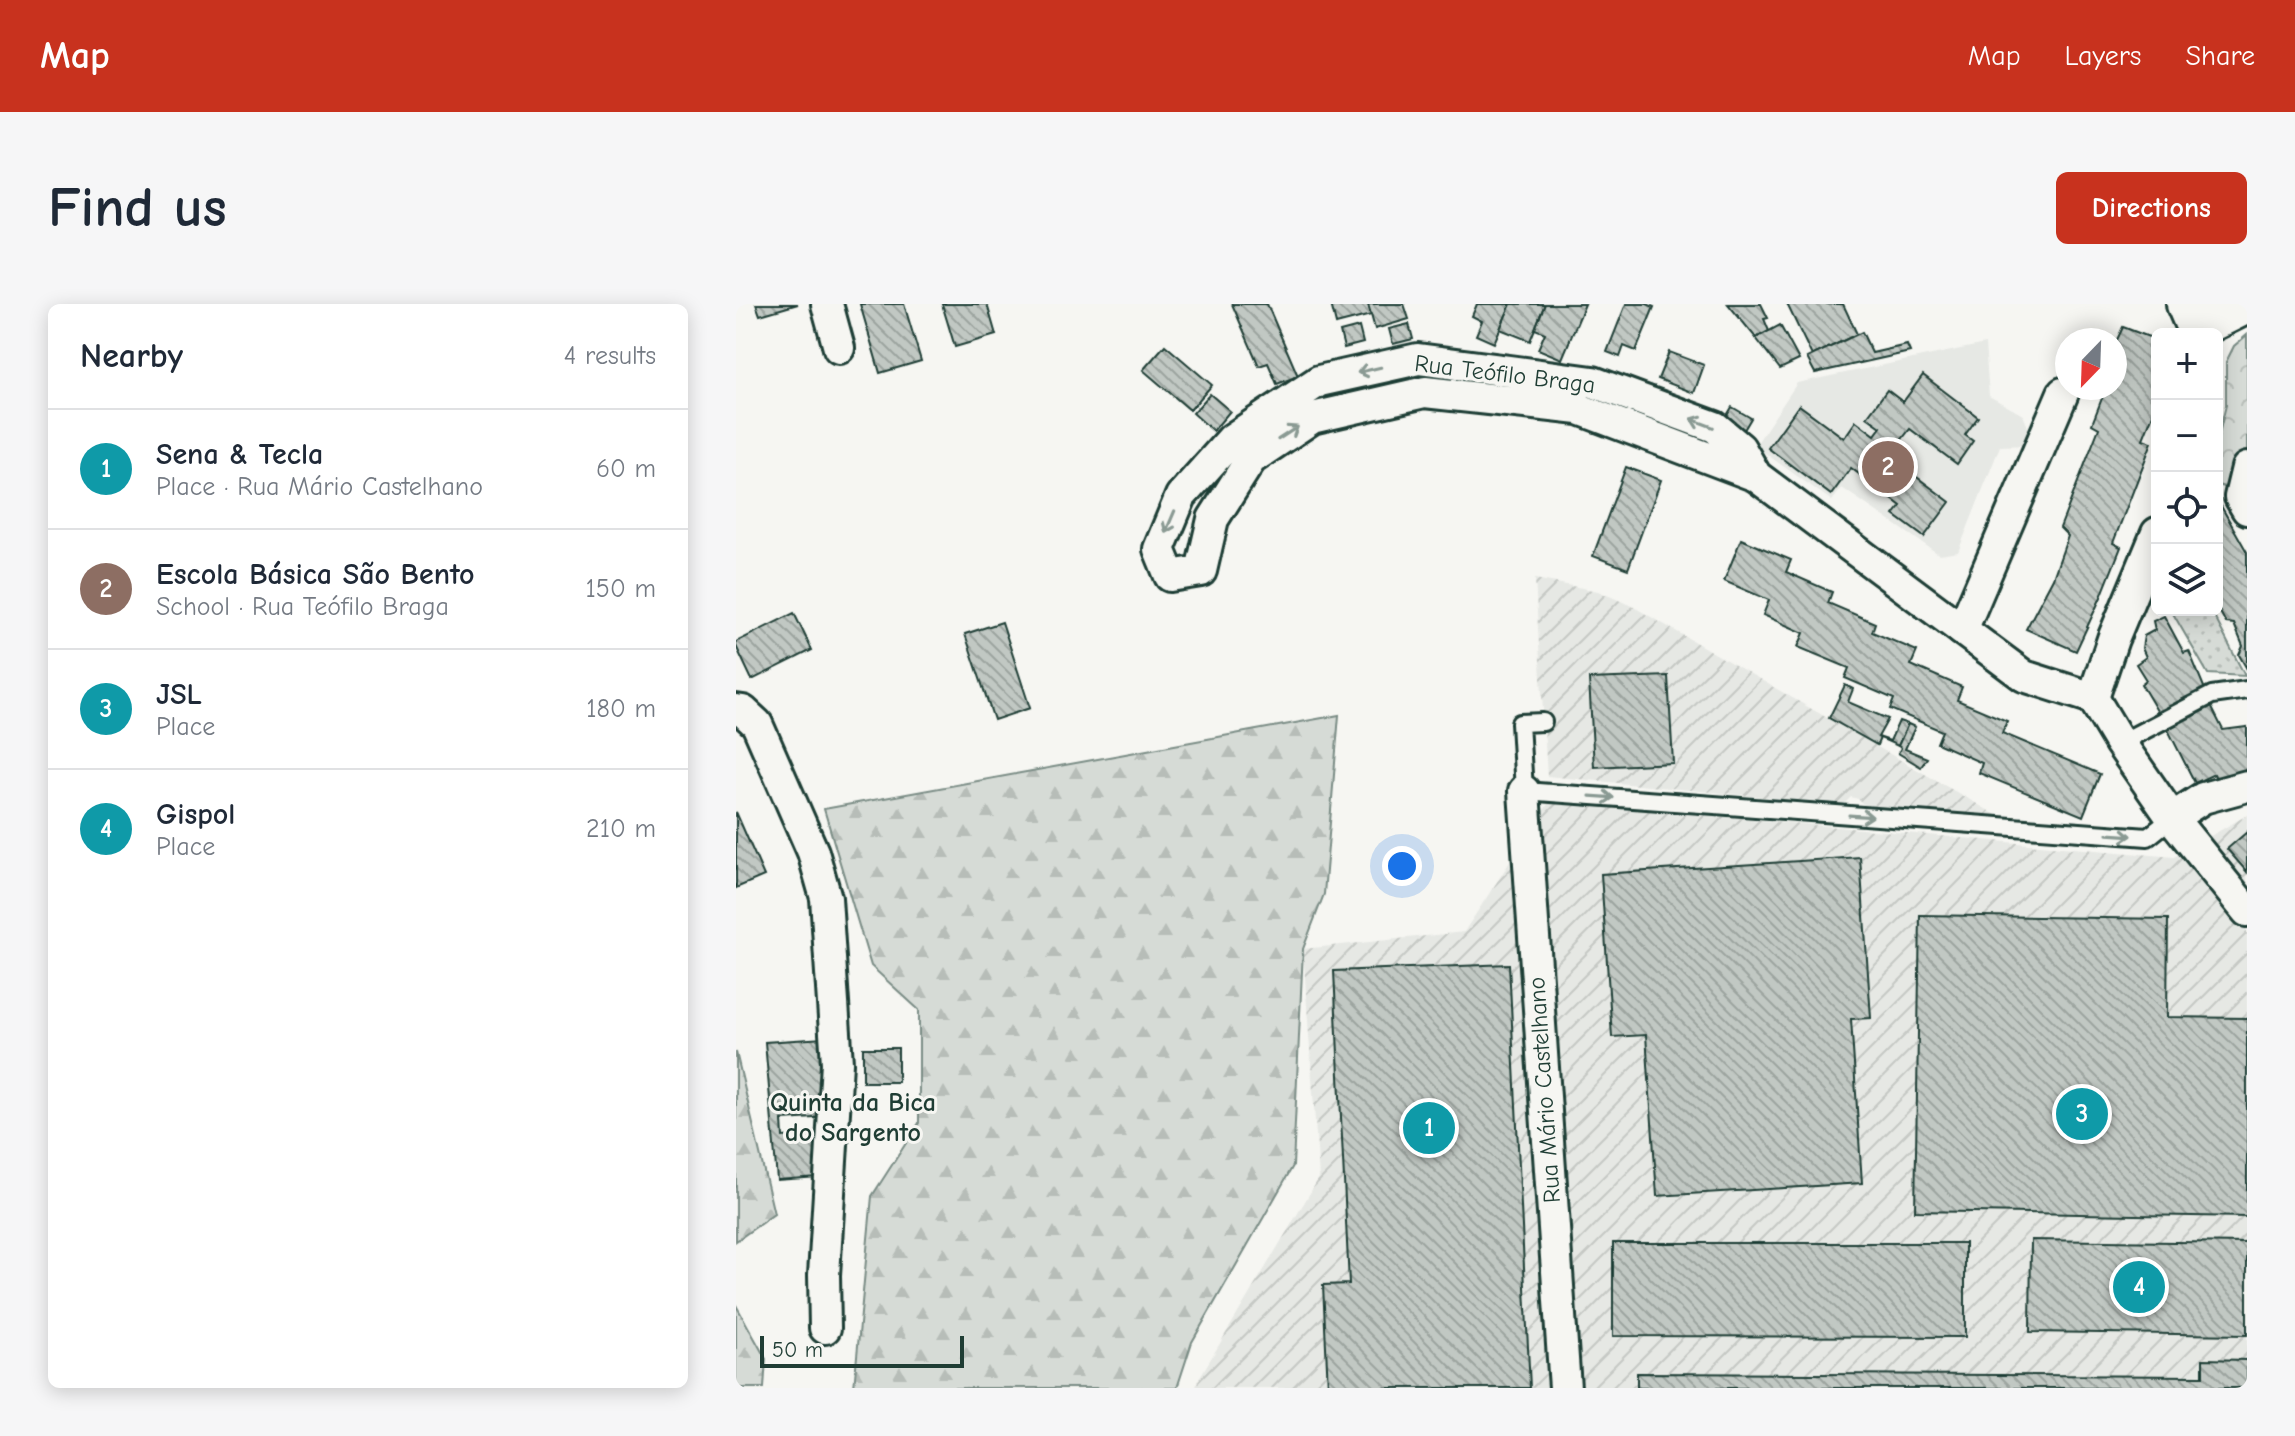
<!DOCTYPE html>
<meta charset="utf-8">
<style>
:root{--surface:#fff;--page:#f6f6f7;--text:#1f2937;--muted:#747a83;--line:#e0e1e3;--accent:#c8321e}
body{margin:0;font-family:"Comic Neue",sans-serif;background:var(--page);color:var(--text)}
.controls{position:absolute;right:24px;top:24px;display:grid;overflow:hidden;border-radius:12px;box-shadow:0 4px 20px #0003}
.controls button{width:72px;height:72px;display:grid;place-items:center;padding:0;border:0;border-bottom:2px solid var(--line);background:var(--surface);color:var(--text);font:40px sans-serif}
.compass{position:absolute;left:1319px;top:24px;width:72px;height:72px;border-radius:50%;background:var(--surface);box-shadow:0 4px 20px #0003;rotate:203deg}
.scale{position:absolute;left:24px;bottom:20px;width:204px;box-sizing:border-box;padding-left:8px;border:4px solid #1f3d34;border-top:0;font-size:22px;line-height:28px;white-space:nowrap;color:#1f3d34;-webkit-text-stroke:6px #f6f6f2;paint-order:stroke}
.you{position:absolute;left:666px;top:562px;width:28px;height:28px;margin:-20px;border:6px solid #fff;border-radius:50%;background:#1a73e8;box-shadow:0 0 0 12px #1a73e833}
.badge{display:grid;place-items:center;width:52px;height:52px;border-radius:50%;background:var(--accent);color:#fff;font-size:26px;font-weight:700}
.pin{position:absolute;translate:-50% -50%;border:4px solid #fff;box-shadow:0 2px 8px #0006}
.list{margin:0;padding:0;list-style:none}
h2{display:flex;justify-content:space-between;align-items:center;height:104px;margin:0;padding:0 32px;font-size:34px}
h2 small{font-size:26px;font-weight:400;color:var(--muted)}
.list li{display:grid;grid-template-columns:52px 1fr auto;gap:24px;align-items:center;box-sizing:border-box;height:120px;padding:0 32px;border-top:2px solid var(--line)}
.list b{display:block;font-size:30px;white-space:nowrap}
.list p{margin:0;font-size:26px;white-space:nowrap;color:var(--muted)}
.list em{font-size:26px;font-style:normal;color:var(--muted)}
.icon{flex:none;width:44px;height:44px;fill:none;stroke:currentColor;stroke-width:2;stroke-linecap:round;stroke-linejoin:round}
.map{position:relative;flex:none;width:1511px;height:1084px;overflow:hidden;border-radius:12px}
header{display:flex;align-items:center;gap:48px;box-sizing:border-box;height:112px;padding:0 40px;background:var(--accent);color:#fff}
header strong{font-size:38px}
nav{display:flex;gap:44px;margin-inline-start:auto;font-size:28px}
.intro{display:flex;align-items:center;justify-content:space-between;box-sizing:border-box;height:192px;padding:0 48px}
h1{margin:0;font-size:56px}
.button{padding:20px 36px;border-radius:12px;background:var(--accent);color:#fff;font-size:28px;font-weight:700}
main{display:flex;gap:48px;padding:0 48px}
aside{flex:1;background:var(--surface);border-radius:12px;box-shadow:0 4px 20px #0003}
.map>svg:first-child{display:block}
.built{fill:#e6e8e4}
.industrial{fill:url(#industrial-furrows)}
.grass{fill:url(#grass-dots);stroke:#7a8c85;stroke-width:2}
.forest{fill:url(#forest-firs);stroke:#7a8c85;stroke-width:2}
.park{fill:url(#park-crowns);stroke:#7a8c85;stroke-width:2}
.building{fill:url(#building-back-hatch);stroke:#1f3d34;stroke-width:2}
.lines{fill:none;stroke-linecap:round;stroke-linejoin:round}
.lane-casing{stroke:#1f3d34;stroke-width:22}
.street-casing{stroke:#1f3d34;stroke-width:36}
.secondary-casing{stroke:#1f3d34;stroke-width:50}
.lane{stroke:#f6f6f2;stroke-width:16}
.street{stroke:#f6f6f2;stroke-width:30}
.secondary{stroke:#f6f6f2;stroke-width:44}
.oneway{stroke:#8a9a93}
.labels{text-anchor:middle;stroke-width:6;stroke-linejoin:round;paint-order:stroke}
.street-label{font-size:24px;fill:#1f3d34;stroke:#f6f6f2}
.neighbourhood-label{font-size:26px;font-weight:bold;fill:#1f3d34;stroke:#f6f6f2}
</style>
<header>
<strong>Map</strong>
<nav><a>Map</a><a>Layers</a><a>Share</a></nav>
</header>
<div class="intro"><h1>Find us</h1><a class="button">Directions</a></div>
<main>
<aside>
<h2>Nearby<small>4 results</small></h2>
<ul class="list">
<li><span class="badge" style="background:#0f9aa8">1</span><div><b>Sena &amp; Tecla</b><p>Place · Rua Mário Castelhano</p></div><em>60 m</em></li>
<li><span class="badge" style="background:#8d6e63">2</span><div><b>Escola Básica São Bento</b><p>School · Rua Teófilo Braga</p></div><em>150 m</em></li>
<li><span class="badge" style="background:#0f9aa8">3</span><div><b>JSL</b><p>Place</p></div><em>180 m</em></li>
<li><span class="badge" style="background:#0f9aa8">4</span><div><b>Gispol</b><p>Place</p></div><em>210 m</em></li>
</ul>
</aside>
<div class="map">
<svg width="1511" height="1084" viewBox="0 0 1511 1084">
<defs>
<pattern id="industrial-furrows" width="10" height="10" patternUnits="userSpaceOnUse" patternTransform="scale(2)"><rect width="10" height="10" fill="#e6e8e4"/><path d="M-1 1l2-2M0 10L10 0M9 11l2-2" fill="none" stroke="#c5c8c4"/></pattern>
<pattern id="grass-dots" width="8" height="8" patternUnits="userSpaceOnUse" patternTransform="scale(2)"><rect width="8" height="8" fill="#d6dbd6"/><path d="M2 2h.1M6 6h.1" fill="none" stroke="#b7bdb8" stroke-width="1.8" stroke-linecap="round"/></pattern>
<pattern id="forest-firs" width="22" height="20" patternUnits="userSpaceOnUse" patternTransform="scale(2)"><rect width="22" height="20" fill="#d6dbd6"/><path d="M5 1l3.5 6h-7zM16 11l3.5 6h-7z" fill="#b7bdb8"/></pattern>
<pattern id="park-crowns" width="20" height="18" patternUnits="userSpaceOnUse" patternTransform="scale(2)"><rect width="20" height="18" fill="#d6dbd6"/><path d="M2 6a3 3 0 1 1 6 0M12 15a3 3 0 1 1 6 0" fill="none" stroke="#b7bdb8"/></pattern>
<pattern id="building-back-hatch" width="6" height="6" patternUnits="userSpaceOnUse" patternTransform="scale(2)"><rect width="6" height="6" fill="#c1c8c3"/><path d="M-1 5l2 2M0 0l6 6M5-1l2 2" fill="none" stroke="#9ca49f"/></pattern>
</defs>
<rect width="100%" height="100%" fill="#f6f6f2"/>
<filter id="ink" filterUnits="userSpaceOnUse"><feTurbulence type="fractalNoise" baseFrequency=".0125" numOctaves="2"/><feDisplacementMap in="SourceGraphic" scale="16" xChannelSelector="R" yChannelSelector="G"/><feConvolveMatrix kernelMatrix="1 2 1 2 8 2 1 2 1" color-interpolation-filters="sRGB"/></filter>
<g filter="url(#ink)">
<polygon class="built" points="1249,40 1253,92 1287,111 1295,130 1294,141 1264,142 1222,248 1204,251 1106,184 1096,197 1019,142 1061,79"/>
<g class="industrial">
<polygon points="799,275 862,287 896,302 1262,512 1129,502 1122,495 1115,493 1107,501 811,472"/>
<polygon points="814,497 1438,553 1511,511 1511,1084 460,1084 462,1076 583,874 567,645 728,628"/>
</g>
<polygon class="grass" points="1435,306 1475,306 1509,372 1472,370"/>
<g class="forest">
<polygon points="603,411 588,590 567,645 557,862 456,1038 441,1084 118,1084 136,892 183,819 183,706 135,662 88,505"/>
<polygon points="0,748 38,910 0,937"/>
<polygon points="0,1001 30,1055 28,1084 0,1084"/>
</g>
<polygon class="park" points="1511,31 1511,155 1489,183 1481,181 1481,138 1490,101 1490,58 1498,42"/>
<g class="building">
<polygon points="20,0 62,0 24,11"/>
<polygon points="124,0 168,0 185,57 144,69"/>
<polygon points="206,0 251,0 260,31 219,43"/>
<polygon points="496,0 531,0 562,72 541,80 532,59 523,62"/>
<polygon points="595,0 632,0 635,11 600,20"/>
<polygon points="632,0 668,0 673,15 639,25"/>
<polygon points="741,0 775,0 758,39 740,31 746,17 736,12"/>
<polygon points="775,0 809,0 794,37 764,25"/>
<polygon points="809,0 849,0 826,55 802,45 809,29 799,25"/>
<polygon points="890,0 911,0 918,3 900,47 888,42 884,53 871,48"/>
<polygon points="992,0 1025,0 1032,14 1028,15 1033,27 1020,34"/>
<polygon points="1051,0 1107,0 1121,30 1076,52"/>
<polygon points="673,20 677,35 657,40 653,25"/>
<polygon points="1044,21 1063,56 1044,65 1020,34"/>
<polygon points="623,23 627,39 608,44 604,28"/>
<polygon points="1387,23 1421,36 1421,72 1417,84 1421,86 1421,100 1407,135 1416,138 1377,239 1385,243 1365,293 1340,347 1290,325 1317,274 1332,232 1324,224 1363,124 1356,120 1370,84 1379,84 1379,40"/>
<polygon points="1126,28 1136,49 1171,41 1174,48 1079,69 1071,54"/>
<polygon points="429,41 476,81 454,106 407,66"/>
<polygon points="933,48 968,61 958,89 922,75"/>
<polygon points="1187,71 1242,113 1229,131 1237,137 1221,160 1174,125 1153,152 1214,198 1188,233 1158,211 1165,202 1115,164 1095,191 1032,144 1063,101 1108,134 1120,117 1139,131 1145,123 1131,113 1151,86 1167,98"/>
<polygon points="474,90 494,107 477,127 457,109"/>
<polygon points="996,103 1015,114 1008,126 989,115"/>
<polygon points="890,163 925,176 892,265 857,252"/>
<polygon points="1481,195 1511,248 1511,365 1503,351 1507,342 1498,320 1490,319 1481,303"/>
<polygon points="1005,235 1055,256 1050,268 1096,288 1092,299 1139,319 1136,328 1181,347 1175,361 1226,383 1221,396 1271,417 1266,429 1364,470 1347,512 1243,469 1246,459 1201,439 1206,427 1154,405 1158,395 1109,374 1113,364 1062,343 1068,329 1027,311 1033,296 988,277"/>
<polygon points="58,309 76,346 16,376 0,342 0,338"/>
<polygon points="1428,312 1448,349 1453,347 1470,388 1424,412 1405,380 1410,376 1400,360 1410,353 1406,344 1408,332 1419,326 1417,317"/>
<polygon points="266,318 294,404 258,416 229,330"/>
<polygon points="932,372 937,459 858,463 853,375"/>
<polygon points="1109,381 1117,385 1112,398 1152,415 1142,433 1144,434 1141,441 1093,414"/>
<polygon points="1472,396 1487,426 1511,423 1511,471 1482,479 1478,470 1459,479 1428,418"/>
<polygon points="1163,417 1172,420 1162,442 1142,433 1154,437"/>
<polygon points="1172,420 1179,423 1169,445 1191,454 1185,463 1162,449 1165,444 1162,442"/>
<polygon points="0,508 28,572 0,584"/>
<polygon points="1511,528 1511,568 1491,545"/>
<polygon points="1124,553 1135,714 1115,715 1126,879 921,892 910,731 876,733 865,570"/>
<polygon points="1184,611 1432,615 1431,713 1511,714 1511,913 1179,907"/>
<polygon points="773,660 794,1084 592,1084 587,981 613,980 598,667"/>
<polygon points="88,734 95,813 46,816 47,833 78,830 82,873 41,876 29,738"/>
<rect x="127" y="744" width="35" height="34"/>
<polygon points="1295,936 1511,939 1511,1031 1294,1028"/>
<polygon points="877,939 1229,939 1229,1033 877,1032"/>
<polygon points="1467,1055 1511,1056 1511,1084 901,1084 901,1069 1467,1072"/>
</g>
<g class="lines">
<g class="lane-casing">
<g id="lane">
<polyline points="807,418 784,419 788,487 1412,533 1436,514"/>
<polyline points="1384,439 1476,391 1511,386"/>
</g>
</g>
<g class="street-casing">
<g id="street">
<polyline points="91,0 103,44"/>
<polyline points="1511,164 1504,193 1511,205"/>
<polyline points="1020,172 1004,144 979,123 857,78 682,55 583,77 496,135 445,192 423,245 434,272 465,267 477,215 515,155 576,114 689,88 843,105 1020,172 1288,372 1357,394"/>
<polyline points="1421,229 1377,335 1357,394 1384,439 1436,514 1511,607"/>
<polyline points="1226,326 1327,89"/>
<polyline points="0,406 7,407 21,420 77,548 90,594 101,759 88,971 89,1024"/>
<polyline points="788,487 829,1084"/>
<polyline points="1436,514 1467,494 1511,482"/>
</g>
</g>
<g class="secondary-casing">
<polyline id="secondary" points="1453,0 1462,21 1504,0"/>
</g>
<use href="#lane" class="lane"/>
<use href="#street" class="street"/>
<use href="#secondary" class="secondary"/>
</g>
<defs><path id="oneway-shaft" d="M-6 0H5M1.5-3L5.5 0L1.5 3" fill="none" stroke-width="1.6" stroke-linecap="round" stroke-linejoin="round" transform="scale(2)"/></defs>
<g class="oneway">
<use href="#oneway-shaft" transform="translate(633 66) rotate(167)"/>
<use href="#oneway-shaft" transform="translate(966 119) rotate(-159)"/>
<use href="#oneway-shaft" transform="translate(552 129) rotate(-33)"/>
<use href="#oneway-shaft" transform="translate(434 218) rotate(113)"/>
<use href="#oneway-shaft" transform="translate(866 493) rotate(4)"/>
<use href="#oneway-shaft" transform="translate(1125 512) rotate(4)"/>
<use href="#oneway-shaft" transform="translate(1384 531) rotate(4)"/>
</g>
</g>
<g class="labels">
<g class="street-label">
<text transform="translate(769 70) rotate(7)" y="8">Rua Teófilo Braga</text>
<text transform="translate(808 786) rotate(-94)" y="8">Rua Mário Castelhano</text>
</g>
<g class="neighbourhood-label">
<text x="117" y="807">Quinta da Bica<tspan x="117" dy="30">do Sargento</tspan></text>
</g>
</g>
</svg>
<div class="controls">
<button>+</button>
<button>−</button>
<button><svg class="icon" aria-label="locate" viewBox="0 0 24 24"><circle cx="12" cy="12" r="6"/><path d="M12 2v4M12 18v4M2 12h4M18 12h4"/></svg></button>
<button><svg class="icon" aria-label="layers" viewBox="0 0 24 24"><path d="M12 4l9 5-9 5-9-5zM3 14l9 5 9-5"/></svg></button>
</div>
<svg class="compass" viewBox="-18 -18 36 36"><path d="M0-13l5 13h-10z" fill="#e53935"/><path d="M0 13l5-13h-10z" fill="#747a83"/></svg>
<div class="scale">50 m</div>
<div class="you"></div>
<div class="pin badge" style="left:693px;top:824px;background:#0f9aa8">1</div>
<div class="pin badge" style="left:1152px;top:163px;background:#8d6e63">2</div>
<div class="pin badge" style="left:1346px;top:810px;background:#0f9aa8">3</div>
<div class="pin badge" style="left:1403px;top:983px;background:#0f9aa8">4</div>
</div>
</main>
